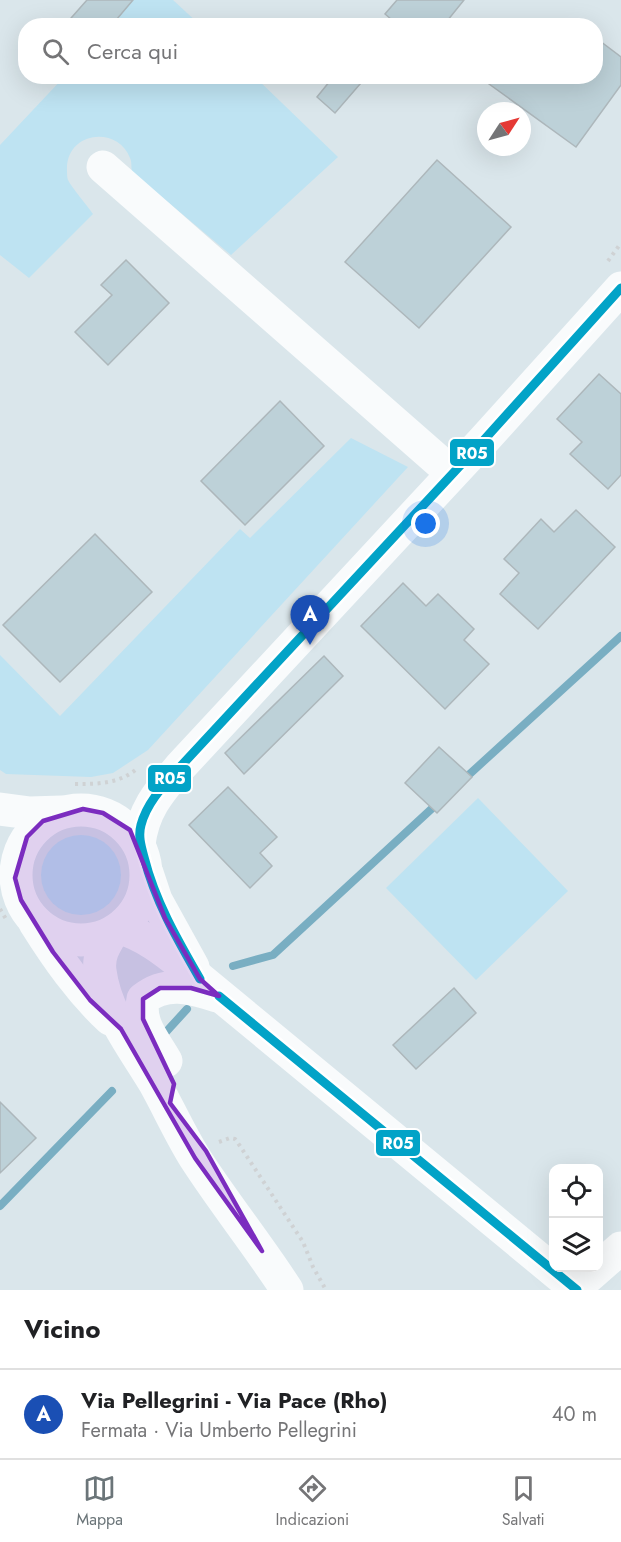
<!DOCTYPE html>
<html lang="it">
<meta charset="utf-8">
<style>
:root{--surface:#fff;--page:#f6f6f6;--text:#202124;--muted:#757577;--line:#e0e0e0;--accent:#6b7579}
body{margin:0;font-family:Jost,sans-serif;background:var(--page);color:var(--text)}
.controls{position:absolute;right:18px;bottom:18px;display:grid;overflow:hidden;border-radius:12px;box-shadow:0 6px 24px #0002}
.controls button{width:54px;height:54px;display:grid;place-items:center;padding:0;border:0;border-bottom:2px solid var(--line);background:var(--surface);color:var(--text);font:30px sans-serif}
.compass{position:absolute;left:477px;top:102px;width:54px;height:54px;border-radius:50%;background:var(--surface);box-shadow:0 6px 24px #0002;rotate:54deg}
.you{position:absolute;left:426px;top:524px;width:21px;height:21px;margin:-15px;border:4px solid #fff;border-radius:50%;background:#1a73e8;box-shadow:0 0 0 9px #1a73e833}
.badge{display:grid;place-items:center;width:39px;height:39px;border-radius:50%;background:var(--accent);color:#fff;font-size:20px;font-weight:700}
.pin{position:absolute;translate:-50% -50px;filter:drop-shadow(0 2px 3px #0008)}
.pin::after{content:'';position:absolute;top:32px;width:21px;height:18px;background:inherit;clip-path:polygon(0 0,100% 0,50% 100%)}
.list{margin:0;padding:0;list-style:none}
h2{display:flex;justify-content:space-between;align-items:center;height:78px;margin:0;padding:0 24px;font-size:26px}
h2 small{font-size:20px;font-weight:400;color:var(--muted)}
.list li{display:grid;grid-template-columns:39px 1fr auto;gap:18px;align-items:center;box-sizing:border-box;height:90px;padding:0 24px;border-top:2px solid var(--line)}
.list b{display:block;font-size:22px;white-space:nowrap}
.list p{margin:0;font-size:20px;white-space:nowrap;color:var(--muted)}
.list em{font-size:20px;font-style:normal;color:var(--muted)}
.icon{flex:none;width:33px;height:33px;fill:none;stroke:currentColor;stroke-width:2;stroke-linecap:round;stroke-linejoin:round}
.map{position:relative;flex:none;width:621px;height:1290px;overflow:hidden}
.search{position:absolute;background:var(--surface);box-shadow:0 6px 24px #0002;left:18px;right:18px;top:18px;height:66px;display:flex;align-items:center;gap:15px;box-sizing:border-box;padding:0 21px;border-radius:24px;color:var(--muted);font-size:22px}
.sheet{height:168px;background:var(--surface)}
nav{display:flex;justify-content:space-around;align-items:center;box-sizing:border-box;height:84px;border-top:2px solid var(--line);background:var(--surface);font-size:16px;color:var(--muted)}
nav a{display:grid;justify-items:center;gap:3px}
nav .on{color:var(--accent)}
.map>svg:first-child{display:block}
.green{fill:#bee3f2}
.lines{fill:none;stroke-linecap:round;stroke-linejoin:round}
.stream{stroke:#79aec2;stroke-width:8}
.building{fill:#bdd1d8;stroke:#adb7bb;stroke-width:1.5}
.path{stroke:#cfd2d4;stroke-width:4;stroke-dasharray:3 4.5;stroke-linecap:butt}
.minor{stroke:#f9fbfc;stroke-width:33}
.highway{stroke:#f9fbfc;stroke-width:33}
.bus-1-casing{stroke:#fff;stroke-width:14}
.bus-1{stroke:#02a3c7;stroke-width:9}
.marked{fill:#7b2cbf;fill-opacity:0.2;stroke:#7b2cbf;stroke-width:4.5;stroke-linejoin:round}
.line-badge{stroke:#fff;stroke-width:2}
.badge-label{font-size:16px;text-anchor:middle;font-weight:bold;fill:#fff}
</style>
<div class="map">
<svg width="621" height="1290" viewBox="0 0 621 1290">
<rect width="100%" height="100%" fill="#dae6eb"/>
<g class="green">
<polygon points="133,0 173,0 200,25 111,26"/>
<path d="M254,76L338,157L231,255L132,172C131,167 132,162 130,158C118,125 65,131 67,171C67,173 67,178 68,180C72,188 87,205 93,214L29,278L0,255V145L64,77Z"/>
<polygon points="351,438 408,467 148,750 113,773 91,777 6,774 0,770 0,655 60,716 240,529 250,538"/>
<polygon points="478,798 568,891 476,980 386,888"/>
<circle cx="81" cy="875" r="40"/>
</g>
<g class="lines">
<g class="stream">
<polyline points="462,781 621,636"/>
<polyline points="233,966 273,955 439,802"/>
<polyline points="166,1032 187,1009"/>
<polyline points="0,1206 112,1091"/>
</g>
</g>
<g class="building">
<polygon points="87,0 133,0 111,26 64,26"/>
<polygon points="397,0 464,0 443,26 399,26 385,14"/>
<polygon points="596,38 621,57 621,85 576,147 478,76 596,76"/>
<polygon points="334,76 367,76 335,113 317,97"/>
<polygon points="437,160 511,227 419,328 345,262"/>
<polygon points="126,260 169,303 108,365 75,332 112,295 101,285"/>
<polygon points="599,374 621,394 621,475 608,489 570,454 582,442 557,419"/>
<polygon points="280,401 324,446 245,525 201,481"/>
<polygon points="576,510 615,547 538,629 500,594 519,573 504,559 541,519 554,532"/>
<polygon points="95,534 152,592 60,682 3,625"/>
<polygon points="403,583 426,606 438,594 474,629 464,640 489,664 445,709 361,626"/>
<polygon points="324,656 343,676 244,774 225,753"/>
<polygon points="439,747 472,777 437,813 405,783"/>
<polygon points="228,787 277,837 260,853 272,866 250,888 189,825"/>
<polygon points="454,988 476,1013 416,1069 393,1045"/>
<polygon points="0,1102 36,1138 0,1173"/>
</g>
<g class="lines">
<g class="path">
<polyline points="608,261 621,243"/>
<path d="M75,784C98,784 119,784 138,768"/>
<polyline points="0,909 6,919"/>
<polyline points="219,1142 230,1138 235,1139 240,1146 303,1242 313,1267 326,1290"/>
</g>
<g class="minor">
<polyline points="103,167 452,473"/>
<polyline points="0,809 30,813 62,812"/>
<circle cx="81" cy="875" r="65"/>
<path d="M139,844C143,810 159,792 180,767L483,441L621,288"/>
<polyline points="147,873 156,900 193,967"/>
<path d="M35,923C57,958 80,991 110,1019"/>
<path d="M120,928C151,937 175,960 200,979L577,1290"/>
<path d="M112,933C104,946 98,956 100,971C105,1012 133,1047 154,1082C168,1107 180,1134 195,1158C224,1203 258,1245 287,1290"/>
<path d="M166,1061C155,1041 138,1024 143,999C167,980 191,988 217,996"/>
</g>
<polyline class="highway" points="573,1290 621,1248"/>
<g class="bus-1-casing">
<g id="bus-1">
<path d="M200,979C177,939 155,901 144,857C141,846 138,836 141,825C147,802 165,784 180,767L483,441L621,288"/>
<polyline points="219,996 577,1290"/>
</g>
</g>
<use href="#bus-1" class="bus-1"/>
</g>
<path class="marked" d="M83,809L103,813L130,830L165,918L200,979L219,996L191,988H160L143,999V1019L174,1084L170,1103L206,1151L262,1251L195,1158L121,1029L90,1000L53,952L21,900L15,878L27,837L43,821Z"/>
<g class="line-badge">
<rect x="449" y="438" width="46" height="29" rx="6" fill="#02a3c7"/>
<rect x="147" y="764" width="45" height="29" rx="6" fill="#02a3c7"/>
<rect x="375" y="1129" width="46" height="28" rx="6" fill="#02a3c7"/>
</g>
<g class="badge-label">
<text x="472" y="459">R05</text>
<text x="170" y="784">R05</text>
<text x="398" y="1149">R05</text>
</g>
</svg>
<div class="controls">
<button><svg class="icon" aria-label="locate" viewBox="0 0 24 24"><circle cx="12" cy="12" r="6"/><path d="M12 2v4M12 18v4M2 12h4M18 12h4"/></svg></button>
<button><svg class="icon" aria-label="layers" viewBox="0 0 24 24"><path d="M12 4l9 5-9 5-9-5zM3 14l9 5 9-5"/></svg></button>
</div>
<svg class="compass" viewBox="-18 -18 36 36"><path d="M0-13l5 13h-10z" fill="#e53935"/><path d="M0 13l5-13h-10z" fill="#757577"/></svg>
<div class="you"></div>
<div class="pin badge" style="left:310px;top:645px;background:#1a4fb4">A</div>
<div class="search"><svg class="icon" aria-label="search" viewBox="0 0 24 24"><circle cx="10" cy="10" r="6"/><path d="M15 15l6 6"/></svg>Cerca qui</div>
</div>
<section class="sheet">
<h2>Vicino<small></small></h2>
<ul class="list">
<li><span class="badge" style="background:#1a4fb4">A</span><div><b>Via Pellegrini - Via Pace (Rho)</b><p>Fermata · Via Umberto Pellegrini</p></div><em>40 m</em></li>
</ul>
</section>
<nav>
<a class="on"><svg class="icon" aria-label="map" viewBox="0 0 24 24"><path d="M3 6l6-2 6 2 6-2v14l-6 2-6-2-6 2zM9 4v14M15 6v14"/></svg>Mappa</a>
<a><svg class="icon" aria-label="directions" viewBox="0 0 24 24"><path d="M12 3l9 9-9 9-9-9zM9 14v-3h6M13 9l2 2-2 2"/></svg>Indicazioni</a>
<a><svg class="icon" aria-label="saved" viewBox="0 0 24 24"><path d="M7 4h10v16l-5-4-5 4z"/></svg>Salvati</a>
</nav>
